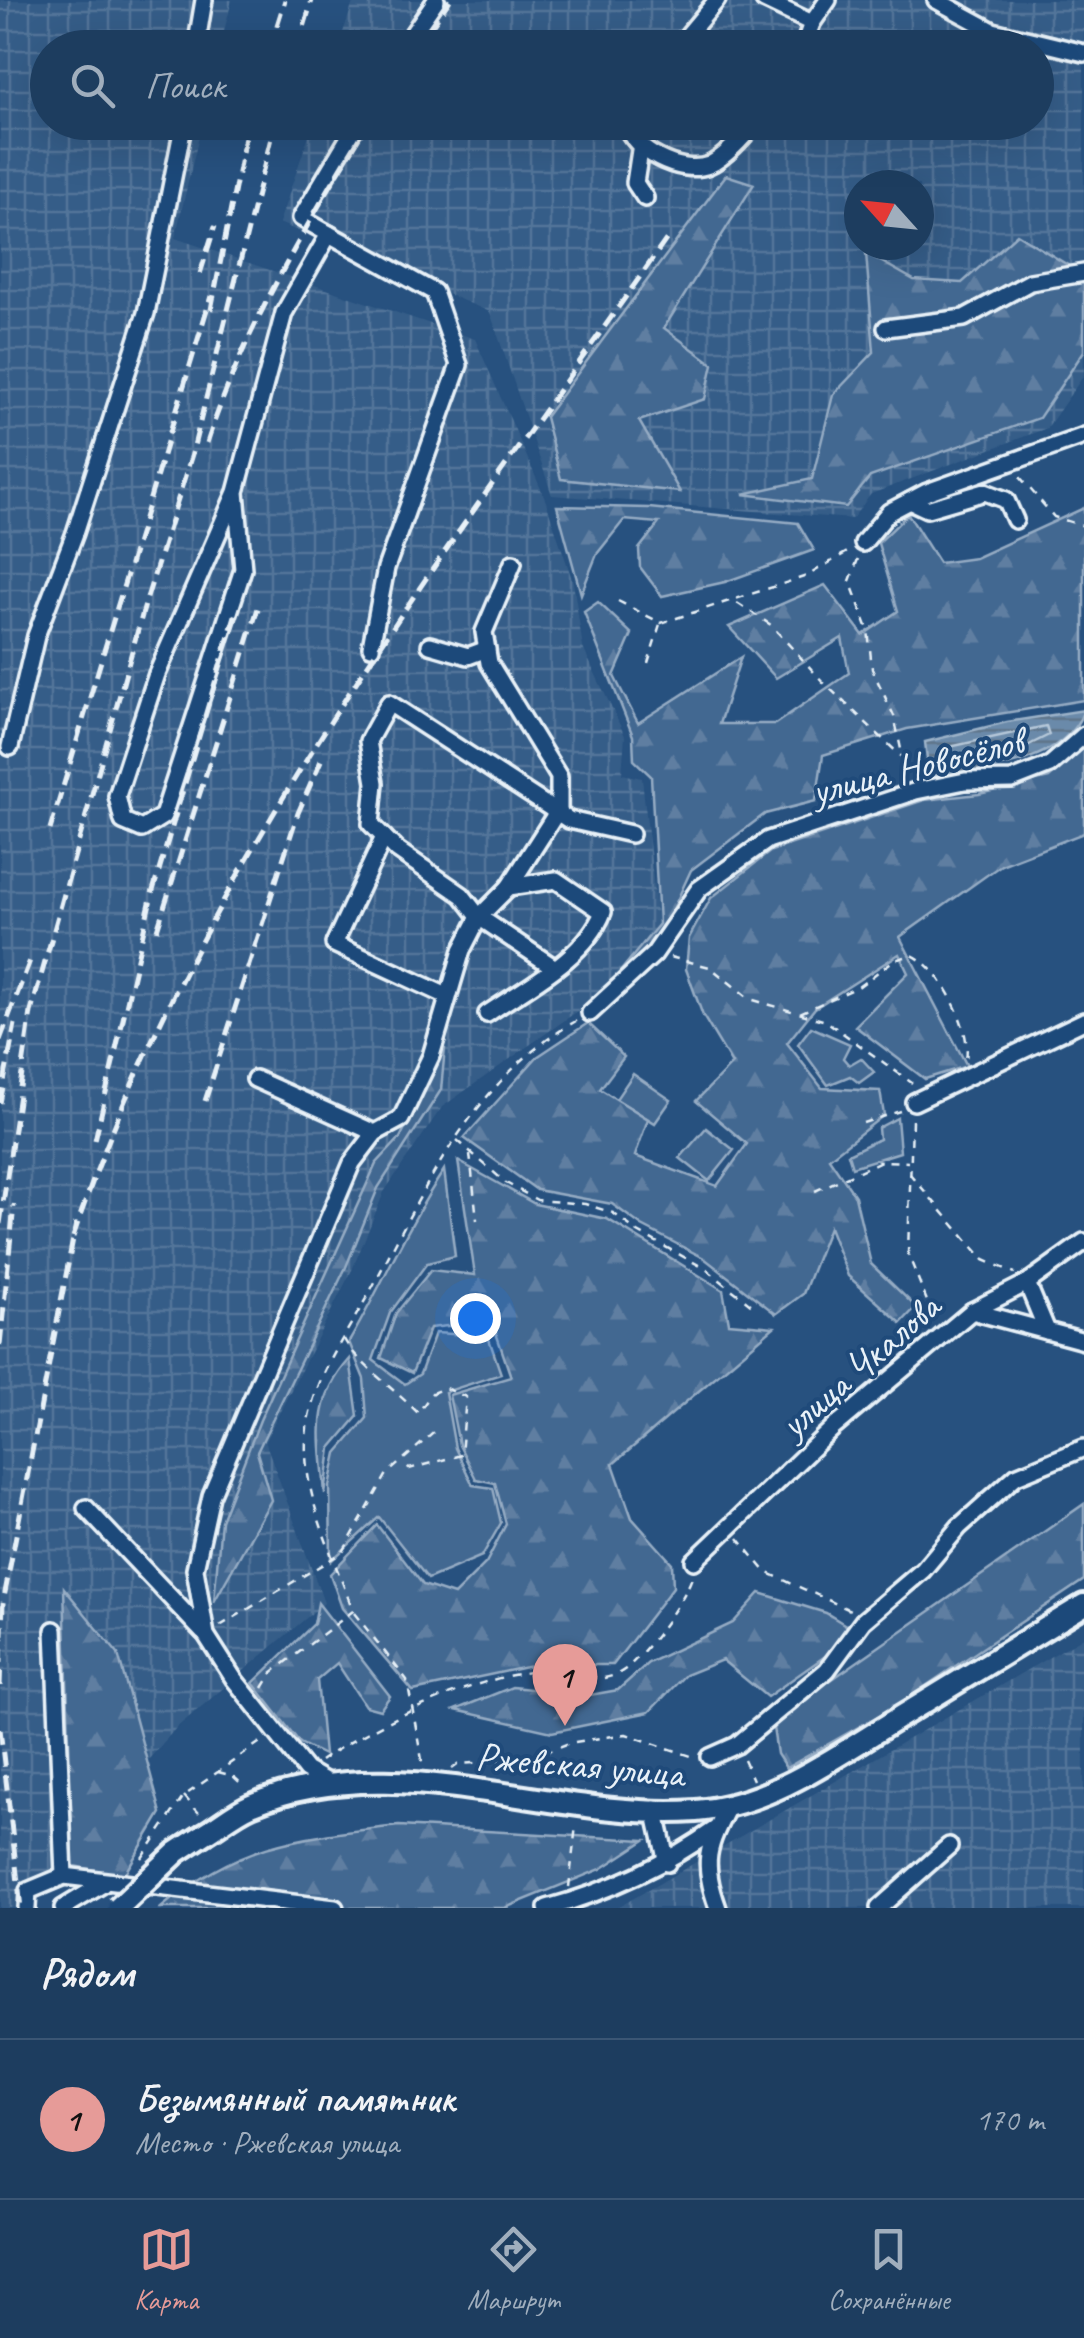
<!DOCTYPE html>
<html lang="ru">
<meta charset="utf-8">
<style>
:root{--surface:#1d3d5f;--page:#254465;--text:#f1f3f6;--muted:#a0aebd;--line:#3b5674;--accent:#e69b98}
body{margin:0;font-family:Caveat,sans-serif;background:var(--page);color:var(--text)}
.compass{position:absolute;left:844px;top:170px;width:90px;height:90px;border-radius:50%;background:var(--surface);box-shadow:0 10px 40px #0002;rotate:297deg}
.you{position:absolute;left:475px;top:1318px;width:35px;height:35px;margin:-25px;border:8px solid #fff;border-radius:50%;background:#1a73e8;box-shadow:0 0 0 15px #1a73e833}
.badge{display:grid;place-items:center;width:65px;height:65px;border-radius:50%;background:var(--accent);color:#111;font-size:32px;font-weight:700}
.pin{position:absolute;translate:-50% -82px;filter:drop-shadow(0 2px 5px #0008)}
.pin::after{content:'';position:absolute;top:52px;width:35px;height:30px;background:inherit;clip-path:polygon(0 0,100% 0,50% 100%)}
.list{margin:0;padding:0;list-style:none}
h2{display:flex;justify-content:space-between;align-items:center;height:130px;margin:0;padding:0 40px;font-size:42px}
h2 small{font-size:32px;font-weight:400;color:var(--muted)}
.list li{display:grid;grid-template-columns:65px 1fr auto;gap:30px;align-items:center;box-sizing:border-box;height:160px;padding:0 40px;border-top:2px solid var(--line)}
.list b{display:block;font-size:38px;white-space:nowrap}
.list p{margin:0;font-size:32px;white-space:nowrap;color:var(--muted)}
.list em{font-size:32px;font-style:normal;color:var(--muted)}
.icon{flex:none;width:55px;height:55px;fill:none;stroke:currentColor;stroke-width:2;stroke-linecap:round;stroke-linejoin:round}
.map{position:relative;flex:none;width:1084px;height:1908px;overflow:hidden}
.search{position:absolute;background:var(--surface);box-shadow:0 10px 40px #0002;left:30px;right:30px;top:30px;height:110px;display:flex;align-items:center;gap:25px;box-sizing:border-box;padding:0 35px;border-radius:55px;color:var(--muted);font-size:38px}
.sheet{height:290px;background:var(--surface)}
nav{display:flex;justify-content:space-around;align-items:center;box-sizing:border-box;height:140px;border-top:2px solid var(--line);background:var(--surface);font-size:28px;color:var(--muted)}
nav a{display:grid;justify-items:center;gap:5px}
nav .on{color:var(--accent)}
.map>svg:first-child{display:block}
.industrial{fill:url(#industrial-grid);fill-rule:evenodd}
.green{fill:#436891;stroke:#96acc4;stroke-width:2.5}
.forest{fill:url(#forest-firs);stroke:#96acc4;stroke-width:2.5}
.water{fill:url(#water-rules);stroke:#9db3c9;stroke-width:2.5}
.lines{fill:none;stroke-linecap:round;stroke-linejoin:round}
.shore{stroke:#b6c8d9;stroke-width:2.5}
.minor-casing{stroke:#e8f1f8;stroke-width:22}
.major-casing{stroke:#e8f1f8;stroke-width:28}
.path{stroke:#e8f1f8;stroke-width:2.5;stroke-dasharray:8 8;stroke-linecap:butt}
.minor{stroke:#1f4a7a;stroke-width:15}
.major{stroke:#1f4a7a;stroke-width:20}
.rail{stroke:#e8f1f8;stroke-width:5;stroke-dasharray:15 8;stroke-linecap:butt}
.major-bridge-casing{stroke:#e8f1f8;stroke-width:28;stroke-linecap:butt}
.major-bridge{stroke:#1f4a7a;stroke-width:20}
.labels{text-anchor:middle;stroke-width:8;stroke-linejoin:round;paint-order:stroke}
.street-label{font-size:40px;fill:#e8f1f8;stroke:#1f4a7a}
</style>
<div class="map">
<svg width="1084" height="1908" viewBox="0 0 1084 1908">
<defs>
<pattern id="industrial-grid" width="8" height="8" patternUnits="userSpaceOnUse" patternTransform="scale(2.5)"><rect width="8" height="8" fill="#355d88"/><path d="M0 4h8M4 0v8" fill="none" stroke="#52759a"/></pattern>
<pattern id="forest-firs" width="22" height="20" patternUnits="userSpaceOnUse" patternTransform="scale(2.5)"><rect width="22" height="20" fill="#436891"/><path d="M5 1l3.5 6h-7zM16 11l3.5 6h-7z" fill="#5e7ea1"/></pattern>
<pattern id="water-rules" width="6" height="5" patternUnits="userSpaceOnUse" patternTransform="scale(2.5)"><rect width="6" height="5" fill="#6b8aaa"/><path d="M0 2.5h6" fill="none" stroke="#5e7388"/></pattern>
</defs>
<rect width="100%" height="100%" fill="#27517f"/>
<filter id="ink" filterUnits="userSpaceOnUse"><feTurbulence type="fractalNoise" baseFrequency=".01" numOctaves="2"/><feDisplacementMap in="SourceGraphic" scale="20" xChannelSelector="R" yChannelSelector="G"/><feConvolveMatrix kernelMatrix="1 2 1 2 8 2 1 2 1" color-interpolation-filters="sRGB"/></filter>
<g filter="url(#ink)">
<g class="industrial">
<polygon points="0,0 232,0 220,47 48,48 48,122 202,123 175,238 475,339 544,496 573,582 583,648 625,736 622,774 642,778 658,924 599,996 442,1107 384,1192 352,1270 265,1441 324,1603 176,1728 19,1908 0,1908"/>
<path d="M354,0H1084V375L1047,428L871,494L852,519L552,495L490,312L279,223L313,123L1036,122V48L338,47ZM859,185H919V245H859Z"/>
<polygon points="1084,1637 1084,1908 617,1908"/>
</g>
<g class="green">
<polygon points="811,1027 850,1044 843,1058 849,1065 861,1058 874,1072 859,1083 850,1076 828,1085 798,1044"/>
<polygon points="633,1074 671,1100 655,1123 616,1099"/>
<polygon points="897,1118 900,1152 852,1167 848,1154 879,1139 878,1128"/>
<polygon points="706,1128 734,1150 709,1181 680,1158"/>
<path d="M444,1170L455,1256L427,1263L390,1313L373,1360L405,1384L420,1374L435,1333L488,1336L501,1374L445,1392L455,1448L473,1485L493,1488L501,1523L482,1556L428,1579L379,1517L331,1561L330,1486L337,1453L367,1418L364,1379L349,1342C382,1285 407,1226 444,1170Z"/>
</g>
<g class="forest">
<polygon points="726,175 754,184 664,328 713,364 705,399 639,421 680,492 561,479 545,417"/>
<polygon points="1017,234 1084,275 1084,351 1039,418 870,477 846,507 743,494 812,479 833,395 874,352 866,253 914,280 962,283"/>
<polygon points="557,506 649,508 798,523 814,550 725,582 662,596 640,567 639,549 659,523 624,520 597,554 581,594"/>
<polygon points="1084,508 1084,700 907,729 823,755 816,801 765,814 691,870 663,931 601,995 659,924 651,776 634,760 633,736 584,612 598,602 632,634 614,676 638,723 741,657 719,724 775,724 849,673 842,638 776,678 729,627 825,585 863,635 898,611 878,543 908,514 939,563 975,558"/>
<polygon points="1084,747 1084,833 1001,865 900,937 967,1066 925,1079 855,1026 908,973 899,954 815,1008 787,1043 822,1088 880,1091 884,1115 829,1158 855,1196 871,1264 916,1307 901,1323 848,1276 829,1227 803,1294 776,1314 704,1258 642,1226 612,1204 537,1190 464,1138 537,1057 588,1023 624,1057 600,1089 648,1119 635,1156 717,1186 747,1144 696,1101 732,1064 703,1016 686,969 689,938 711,898 771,851 924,800 979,794 1049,778"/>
<polygon points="445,1048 441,1090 378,1188 346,1267 257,1452 271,1500 214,1602 221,1521 260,1420 376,1164 400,1138"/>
<polygon points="458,1161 535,1204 607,1219 723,1290 729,1323 774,1327 613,1464 632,1518 672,1563 673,1587 613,1665 536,1665 413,1691 342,1608 330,1574 377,1525 423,1585 454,1595 486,1563 506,1524 495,1483 476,1479 459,1445 449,1395 511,1377 492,1321 430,1328 412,1373 381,1358 396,1313 431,1270 475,1275"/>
<path d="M350,1359L358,1416L331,1448L325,1494C321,1438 310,1404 350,1359Z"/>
<polygon points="1084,1504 1084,1580 899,1704 786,1768 777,1754 772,1721"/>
<polygon points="64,1588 118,1654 161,1813 124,1875 73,1866"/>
<polygon points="760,1593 826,1613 849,1627 831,1652 767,1697 722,1660 685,1675 649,1712 552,1732 455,1710 512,1687 590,1695 618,1690 648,1663 733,1623"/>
<polygon points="318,1603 390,1696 380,1710 365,1706 337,1663 317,1680 324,1755 300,1743 253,1683 314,1624"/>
<path d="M399,1826L645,1840L601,1869L505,1908H161C239,1841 302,1837 399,1826Z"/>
</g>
<path class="water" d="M1084,710C1063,767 979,770 929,776L925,742L1007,722Z"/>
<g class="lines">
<polygon class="shore" points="1046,726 1049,735 1015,752 943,764 938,761 940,749"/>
<g class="minor-casing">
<g id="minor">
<polyline points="764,0 812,23"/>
<polyline points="936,0 993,31 1084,53"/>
<polyline points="196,48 204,0"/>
<polyline points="403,48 436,0"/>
<polyline points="677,48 717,0"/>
<polyline points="803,48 812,23 828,0"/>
<path d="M625,122C631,150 681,176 709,165C725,158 744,136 756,122"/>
<polyline points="641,144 635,183 645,198"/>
<polyline points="329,234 434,292 459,365 386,568 371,647"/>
<polyline points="886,328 964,318 1030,282 1084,273"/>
<polyline points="236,492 243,569 163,816 142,829 123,821 117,796 157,674 236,492 284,313 329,234 301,218 358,122"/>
<polyline points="910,501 927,509 985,492 1006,500 1015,520"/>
<polyline points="863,543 889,512 927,492 1084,436"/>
<polyline points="430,645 468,656 487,649"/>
<polyline points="10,747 36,636 75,533 146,313 184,122"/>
<polyline points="384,837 334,944 447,996"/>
<polyline points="509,887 559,809 559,777 489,663 484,632 513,563"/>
<polyline points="555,968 479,917 462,895 397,850 371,824 375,783 368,741 389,703 569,820 631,834"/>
<polyline points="590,1013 654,954 699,889 768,840 916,791 965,781 1012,780 1050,765 1084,735"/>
<polyline points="255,1079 375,1133"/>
<polyline points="914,1102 1084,1021"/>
<polyline points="1027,1283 1047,1331"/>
<polyline points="972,1311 1084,1341"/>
<polyline points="86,1508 203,1632"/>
<polyline points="694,1561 833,1428 972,1311 1027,1283 1084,1242"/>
<polyline points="54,1630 64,1876"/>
<polyline points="710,1757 737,1745 827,1670 863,1621 923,1570 959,1527 1016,1476 1084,1448"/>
<path d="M332,1785L306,1770L234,1679L206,1635L195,1569L211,1496L352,1163L375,1133L401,1119L431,1056L462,950L479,917L509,887L556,880L603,912C585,958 526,987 487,1014"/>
<polyline points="655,1809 667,1863"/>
<polyline points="27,1908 28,1891 64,1876 335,1908"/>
<polyline points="63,1908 103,1884"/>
<path d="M547,1908C610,1891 664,1866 717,1828"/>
<path d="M718,1908C701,1862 707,1847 729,1805"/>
<polyline points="879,1908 949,1846"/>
</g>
</g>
<g class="major-casing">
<path id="major" d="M206,1833C221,1824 235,1812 251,1805C394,1745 550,1821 696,1811C772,1805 839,1754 902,1716C962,1679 1023,1642 1084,1605"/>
</g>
<g class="path">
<polyline points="1020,477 1054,517 1084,526"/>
<polyline points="858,559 850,581 868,629 872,669 894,716 902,754"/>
<polyline points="618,601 661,623 807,576 849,551"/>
<polyline points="737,603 771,625 825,684 903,758 903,776"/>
<polyline points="648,663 660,624"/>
<polyline points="670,957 710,967 750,999 826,1021 912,1083"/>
<path d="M800,1013L858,987L894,960L912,955C941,968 972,1028 966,1059"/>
<polyline points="912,1120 908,1254 935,1321"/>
<polyline points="863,1123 900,1111"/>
<polyline points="457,1140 506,1183 537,1200 585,1204 613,1213 638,1232 706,1269 757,1309"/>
<polyline points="470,1154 477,1220"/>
<polyline points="910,1174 984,1260 1015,1273"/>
<polyline points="815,1191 881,1161 908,1162"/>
<path d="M344,1339C355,1361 399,1393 418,1413L432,1393L445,1388L466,1397L461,1455L409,1469L404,1464"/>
<polyline points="738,1538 766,1572 850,1610"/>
<polyline points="354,1613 407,1680 423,1765"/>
<polyline points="220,1626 343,1552 387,1474 440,1427"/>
<path d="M263,1688L272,1673L353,1611C333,1554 299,1490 307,1428C314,1375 350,1330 374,1284C425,1186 476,1078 576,1021"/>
<polyline points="744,1760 753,1780"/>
<path d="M320,1761C367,1728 476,1676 533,1672C563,1670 598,1689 624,1670C643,1657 686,1598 692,1577"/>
<polyline points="452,1769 459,1764 526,1760 569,1743 626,1734 694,1757"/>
<polyline points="218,1772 233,1776 245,1787"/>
<polyline points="184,1796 199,1813"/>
<polyline points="142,1858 184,1796 263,1740"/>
<polyline points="569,1887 576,1825"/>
</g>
<use href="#minor" class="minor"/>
<use href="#major" class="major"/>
<g class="rail">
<polyline points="270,48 285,0"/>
<polyline points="298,48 312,0"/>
<polyline points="416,48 450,0"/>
<polyline points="200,274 215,226"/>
<polyline points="211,310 248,122"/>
<path d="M207,443C244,329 307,224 369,122"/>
<polyline points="50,830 211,296"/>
<polyline points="157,930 259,605"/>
<polyline points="0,1040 32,955"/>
<polyline points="205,1101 298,813 323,756"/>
<polyline points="0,1103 15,1024"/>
<polyline points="95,1140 152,894 237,609"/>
<polyline points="0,1224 31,1012 146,601 192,454 275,122"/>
<path d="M73,1237C197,866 446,554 668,237"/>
<polyline points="0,1345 14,1205"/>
<polyline points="0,1686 3,1603 76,1223"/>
<polyline points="0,1729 21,1908"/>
</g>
<g class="major-bridge-casing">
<polyline id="major-bridge" points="118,1908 177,1852 206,1833"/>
</g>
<use href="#major-bridge" class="major-bridge"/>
</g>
</g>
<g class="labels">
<g class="street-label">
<text transform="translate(917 765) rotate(-14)" y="14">улица Новосёлов</text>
<text transform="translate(859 1365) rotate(-41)" y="14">улица Чкалова</text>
<text transform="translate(580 1764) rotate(5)" y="14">Ржевская улица</text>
</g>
</g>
</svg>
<svg class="compass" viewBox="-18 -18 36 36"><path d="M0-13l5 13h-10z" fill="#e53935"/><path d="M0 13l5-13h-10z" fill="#a0aebd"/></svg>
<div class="you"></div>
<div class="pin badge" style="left:565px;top:1726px">1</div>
<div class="search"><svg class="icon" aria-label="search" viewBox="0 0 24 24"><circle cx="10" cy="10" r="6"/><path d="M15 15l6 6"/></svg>Поиск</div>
</div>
<section class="sheet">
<h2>Рядом<small></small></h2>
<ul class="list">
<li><span class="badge">1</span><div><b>Безымянный памятник</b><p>Место · Ржевская улица</p></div><em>170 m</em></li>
</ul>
</section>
<nav>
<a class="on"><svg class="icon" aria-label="map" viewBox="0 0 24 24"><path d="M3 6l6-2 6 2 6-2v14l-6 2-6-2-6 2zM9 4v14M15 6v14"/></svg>Карта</a>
<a><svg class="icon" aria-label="directions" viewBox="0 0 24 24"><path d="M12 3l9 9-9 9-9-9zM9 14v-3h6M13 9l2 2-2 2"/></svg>Маршрут</a>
<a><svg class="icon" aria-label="saved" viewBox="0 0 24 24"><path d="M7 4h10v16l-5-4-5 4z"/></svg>Сохранённые</a>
</nav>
